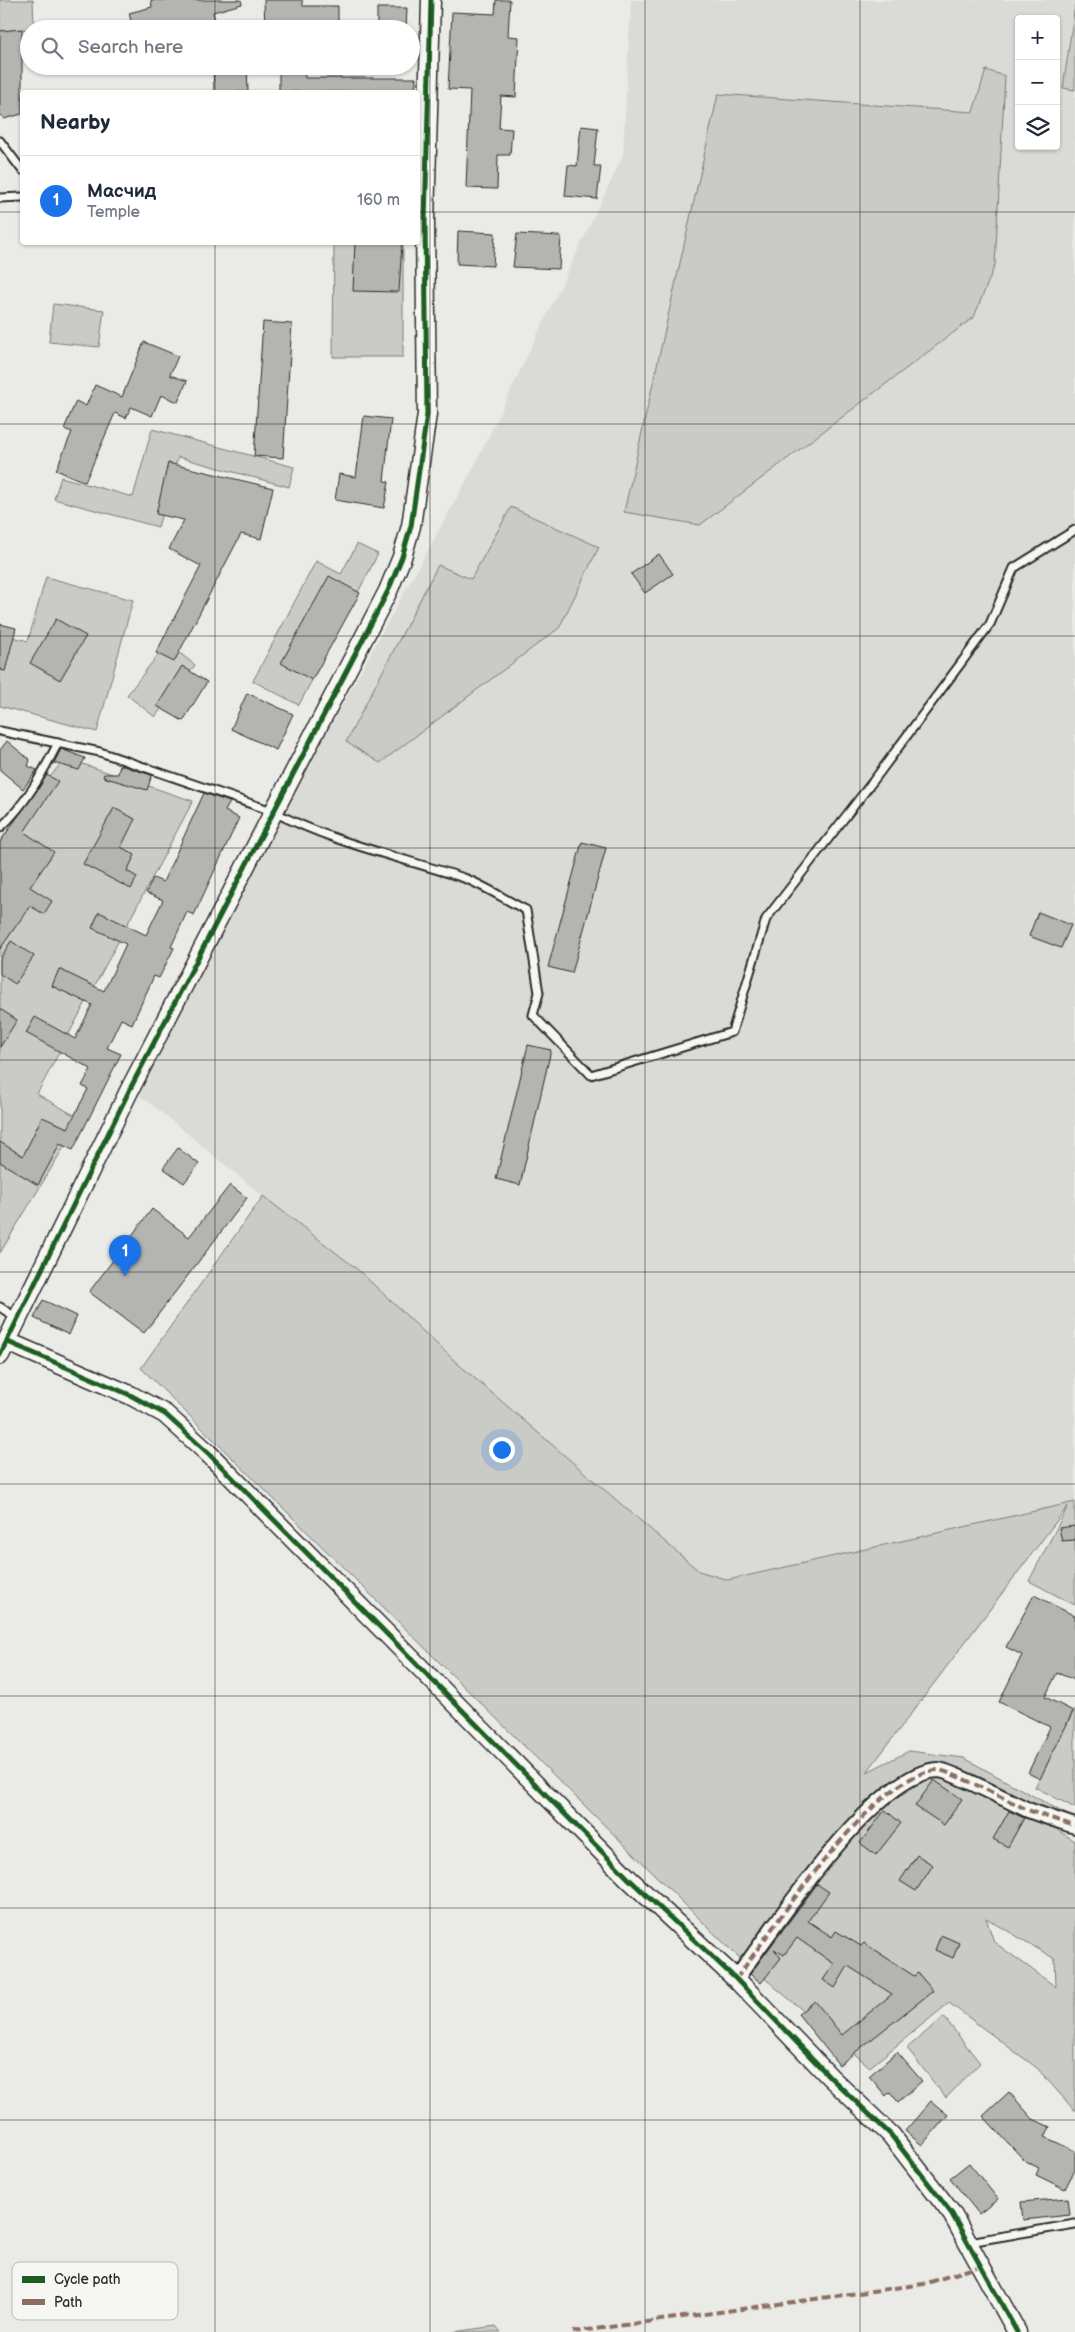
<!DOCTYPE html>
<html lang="en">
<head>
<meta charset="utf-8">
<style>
  :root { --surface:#fff; --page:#f2f2f3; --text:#1f2937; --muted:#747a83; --line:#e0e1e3; --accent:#1a73e8 }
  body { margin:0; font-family:"Balsamiq Sans",sans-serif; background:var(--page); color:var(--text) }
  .controls { position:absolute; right:15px; top:15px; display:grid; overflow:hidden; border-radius:5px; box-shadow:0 1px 4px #0004 }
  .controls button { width:45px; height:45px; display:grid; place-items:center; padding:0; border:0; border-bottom:1px solid var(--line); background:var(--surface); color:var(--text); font:25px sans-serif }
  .you { position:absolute; left:501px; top:1449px; width:18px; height:18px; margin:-12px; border:4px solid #fff; border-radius:50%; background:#1a73e8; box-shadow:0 0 0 8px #1a73e833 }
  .badge { display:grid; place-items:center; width:32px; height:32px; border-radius:50%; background:var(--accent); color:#fff; font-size:16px; font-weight:700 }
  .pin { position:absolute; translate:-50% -41px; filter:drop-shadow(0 1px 2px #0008) }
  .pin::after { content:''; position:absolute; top:26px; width:18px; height:15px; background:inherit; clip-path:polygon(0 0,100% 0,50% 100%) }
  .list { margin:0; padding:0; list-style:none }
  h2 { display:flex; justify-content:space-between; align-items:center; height:65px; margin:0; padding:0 20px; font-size:21px }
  h2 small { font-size:16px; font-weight:400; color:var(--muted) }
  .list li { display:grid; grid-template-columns:32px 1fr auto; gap:15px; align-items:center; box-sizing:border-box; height:90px; padding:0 20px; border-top:1px solid var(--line) }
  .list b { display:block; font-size:19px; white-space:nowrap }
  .list p { margin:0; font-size:16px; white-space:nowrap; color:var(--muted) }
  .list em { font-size:16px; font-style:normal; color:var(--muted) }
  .icon { flex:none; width:28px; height:28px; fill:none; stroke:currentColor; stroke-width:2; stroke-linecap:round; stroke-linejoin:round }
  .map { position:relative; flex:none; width:1075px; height:2332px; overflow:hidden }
  .search { position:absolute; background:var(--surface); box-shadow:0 1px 4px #0004; left:20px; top:20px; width:400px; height:55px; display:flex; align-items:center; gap:12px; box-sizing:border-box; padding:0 18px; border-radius:28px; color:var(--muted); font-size:19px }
  .panel { position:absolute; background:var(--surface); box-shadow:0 1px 4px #0004; left:20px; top:90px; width:400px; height:155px; border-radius:5px }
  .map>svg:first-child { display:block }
  .built { fill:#dadad6; fill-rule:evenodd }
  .green { fill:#cacac7; stroke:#7a7a79; fill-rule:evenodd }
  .building { fill:#b4b4b1; stroke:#2b2b2b }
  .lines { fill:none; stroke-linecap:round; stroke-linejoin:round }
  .service-casing { stroke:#2b2b2b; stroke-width:11 }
  .minor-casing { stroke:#2b2b2b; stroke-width:18 }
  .tertiary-casing { stroke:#2b2b2b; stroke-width:21 }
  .service { stroke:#f6f6f2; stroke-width:7 }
  .minor { stroke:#f6f6f2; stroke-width:14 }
  .tertiary { stroke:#f6f6f2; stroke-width:18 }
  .quiet { stroke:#8d6e63; stroke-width:4; stroke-dasharray:8 4; stroke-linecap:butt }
  .cycleway-casing { stroke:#f6f6f2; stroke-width:8 }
  .cycleway { stroke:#1b5e20; stroke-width:5 }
  .grid { fill:none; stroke:#2b2b2b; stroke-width:1; stroke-opacity:0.55 }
  .key { fill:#f6f6f2; stroke:#b9b9b6; stroke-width:1 }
  .key-label { font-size:14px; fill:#2b2b2b }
</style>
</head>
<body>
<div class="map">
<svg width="1075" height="2332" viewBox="0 0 1075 2332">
  <rect width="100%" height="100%" fill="#eaeae6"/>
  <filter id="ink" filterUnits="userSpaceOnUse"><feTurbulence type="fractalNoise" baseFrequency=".02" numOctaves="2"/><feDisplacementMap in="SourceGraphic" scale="10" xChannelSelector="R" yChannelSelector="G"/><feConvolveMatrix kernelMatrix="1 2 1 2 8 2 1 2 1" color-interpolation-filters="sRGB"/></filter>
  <g filter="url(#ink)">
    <!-- built -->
    <path class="built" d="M 631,0 L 1075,0 L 1075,1502 L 728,1580 L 699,1571 L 457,1363 L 357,1269 L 263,1196 L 155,1107 L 130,1089 L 477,461 L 623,156 ZM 1019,19 L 1056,19 L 1056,146 L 1019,146 Z"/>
    <!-- green -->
    <g class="green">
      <path d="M 0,0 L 33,0 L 34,29 L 0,31 Z"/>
      <path d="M 1075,5 L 1075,90 L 1063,88 Z"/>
      <path d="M 986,70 L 1005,76 L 995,265 L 974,317 L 700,525 L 624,512 L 718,94 L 973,112 Z"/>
      <path d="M 334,243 L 403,243 L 403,357 L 333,357 Z"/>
      <path d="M 53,304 L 104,310 L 99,347 L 49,342 Z"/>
      <path d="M 152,429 L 294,467 L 289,487 L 178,457 L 158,527 L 54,499 L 61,477 L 133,497 Z"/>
      <path d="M 511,507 L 599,547 L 559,628 L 380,763 L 346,742 L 438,565 L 471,579 Z"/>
      <path d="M 357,544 L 378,554 L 299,705 L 253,681 L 316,561 L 341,574 Z"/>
      <path d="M 46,577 L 133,600 L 97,732 L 0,706 L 0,634 L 28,641 Z"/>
      <path d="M 167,643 L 195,665 L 155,717 L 127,695 Z"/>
      <path d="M 65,758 L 193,801 L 37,1094 L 81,1119 L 0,1253 L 0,841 Z"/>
      <path d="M 263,1196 L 357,1269 L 457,1363 L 699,1571 L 728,1580 L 1075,1502 L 1075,1605 L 1029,1581 L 1068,1506 L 867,1772 L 909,1751 L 964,1758 L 1075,1819 L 1046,1823 L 1075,1841 L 1075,2111 L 1037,2068 L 949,2003 L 870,2067 L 732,1951 L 141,1368 ZM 986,1918 L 1055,1959 L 1056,1987 L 994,1942 Z"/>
      <path d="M 1075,1709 L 1075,1808 L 1035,1787 Z"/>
      <path d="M 944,2017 L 980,2063 L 946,2098 L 907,2048 Z"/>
      <path d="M 496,2326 L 501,2332 L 453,2332 Z"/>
    </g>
    <!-- building -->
    <g class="building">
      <path d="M 151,0 L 241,0 L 242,4 L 213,12 L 217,29 L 133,29 L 129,13 L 152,7 Z"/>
      <path d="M 264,0 L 302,0 L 303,6 L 338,6 L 338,26 L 265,29 Z"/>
      <path d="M 496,0 L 510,0 L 508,36 L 519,37 L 516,97 L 501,96 L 499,128 L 512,129 L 510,155 L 498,155 L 497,189 L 466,188 L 470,90 L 448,89 L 452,12 L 495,14 Z"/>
      <path d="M 377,8 L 407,8 L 406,29 L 377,29 Z"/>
      <path d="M 22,29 L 22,114 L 4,119 L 0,113 L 0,31 Z"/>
      <path d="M 213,66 L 247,66 L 248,92 L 214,92 Z"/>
      <path d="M 279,66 L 304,66 L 305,78 L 416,78 L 415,92 L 279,92 Z"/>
      <path d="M 581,126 L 598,128 L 594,166 L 601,166 L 597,199 L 565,196 L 568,165 L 577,166 Z"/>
      <path d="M 458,231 L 495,233 L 493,266 L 457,264 Z"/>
      <path d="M 517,234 L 561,236 L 559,269 L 513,267 Z"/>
      <path d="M 355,242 L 402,242 L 399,292 L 353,291 Z"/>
      <path d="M 263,322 L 292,324 L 283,458 L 254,456 Z"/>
      <path d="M 144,342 L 178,356 L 170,375 L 187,381 L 178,402 L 161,395 L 152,416 L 131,407 L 126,418 L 115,413 L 85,482 L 56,470 L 72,432 L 64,429 L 76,401 L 86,406 L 95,385 L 122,397 Z"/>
      <path d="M 364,416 L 391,419 L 384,481 L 389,482 L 384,508 L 335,500 L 339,474 L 356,477 Z"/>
      <path d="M 168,463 L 273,488 L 261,539 L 241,534 L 174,662 L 156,653 L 201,566 L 169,549 L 184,520 L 156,514 Z"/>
      <path d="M 659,554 L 673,574 L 645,593 L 631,574 Z"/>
      <path d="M 329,576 L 360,593 L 312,680 L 281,663 Z"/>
      <path d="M 56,619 L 86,636 L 60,680 L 30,663 Z"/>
      <path d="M 0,624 L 16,628 L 5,671 L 0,670 Z"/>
      <path d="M 182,666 L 207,682 L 183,721 L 157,706 Z"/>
      <path d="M 247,693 L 293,714 L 276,750 L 231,729 Z"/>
      <path d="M 7,741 L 30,760 L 28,766 L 37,770 L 23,789 L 0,770 L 0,750 Z"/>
      <path d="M 61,749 L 85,758 L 79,770 L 54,763 Z"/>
      <path d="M 120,765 L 152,775 L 147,790 L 103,777 L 104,774 L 118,774 Z"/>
      <path d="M 47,775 L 58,781 L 24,832 L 54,852 L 30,887 L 52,901 L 44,914 L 30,906 L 0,949 L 0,842 Z"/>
      <path d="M 204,793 L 230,802 L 225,811 L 239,818 L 194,915 L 187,912 L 171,947 L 174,948 L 159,978 L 154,976 L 132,1024 L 121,1019 L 107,1048 L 121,1054 L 73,1150 L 60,1144 L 38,1185 L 0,1162 L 0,1142 L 23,1156 L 42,1117 L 68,1128 L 88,1089 L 82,1086 L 91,1069 L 26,1033 L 35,1017 L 75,1039 L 92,1005 L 52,986 L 59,969 L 104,991 L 126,944 L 92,928 L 99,912 L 146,935 L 163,900 L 146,893 L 153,878 L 163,882 Z"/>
      <path d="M 114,808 L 135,819 L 121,847 L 135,855 L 127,871 L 137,877 L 131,889 L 83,864 Z"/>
      <path d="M 582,842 L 606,848 L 572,973 L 548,967 Z"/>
      <path d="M 1038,912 L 1071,925 L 1061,948 L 1029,936 Z"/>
      <path d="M 11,941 L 34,956 L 15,984 L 0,974 L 0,959 Z"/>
      <path d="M 0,1009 L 17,1020 L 0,1047 Z"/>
      <path d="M 528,1045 L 551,1050 L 520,1185 L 496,1179 Z"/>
      <path d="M 178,1148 L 199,1164 L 184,1183 L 163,1168 Z"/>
      <path d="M 230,1185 L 247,1198 L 144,1333 L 89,1292 L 152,1209 L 189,1237 Z"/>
      <path d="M 43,1300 L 77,1316 L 69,1335 L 34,1318 Z"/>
      <path d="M 1075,1526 L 1075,1540 L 1062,1541 L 1059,1528 Z"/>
      <path d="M 1034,1595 L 1075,1616 L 1075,1680 L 1057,1673 L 1045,1697 L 1073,1711 L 1040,1779 L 1028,1773 L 1050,1727 L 999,1702 L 1022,1655 L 1006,1647 Z"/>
      <path d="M 934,1780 L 962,1799 L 944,1825 L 915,1806 Z"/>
      <path d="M 885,1810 L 901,1823 L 876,1855 L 860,1843 Z"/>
      <path d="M 1009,1811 L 1024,1818 L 1008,1847 L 993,1839 Z"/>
      <path d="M 917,1855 L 933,1865 L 916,1891 L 900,1881 Z"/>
      <path d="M 817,1884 L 829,1892 L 808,1921 L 832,1937 L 836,1931 L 861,1946 L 864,1943 L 914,1976 L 918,1973 L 933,1991 L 839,2065 L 798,2014 L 815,2001 L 842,2035 L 892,1994 L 848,1966 L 835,1988 L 823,1980 L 834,1964 L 797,1938 L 784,1955 L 774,1949 L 781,1958 L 761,1983 L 750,1974 Z"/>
      <path d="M 941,1935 L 959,1943 L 953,1958 L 935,1950 Z"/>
      <path d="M 897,2052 L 922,2081 L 898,2102 L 890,2092 L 886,2096 L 869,2076 Z"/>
      <path d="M 1009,2092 L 1033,2119 L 1050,2127 L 1045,2137 L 1075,2151 L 1075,2169 L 1065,2189 L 1036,2175 L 1039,2168 L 1025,2161 L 983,2116 Z"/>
      <path d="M 931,2101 L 948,2115 L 922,2145 L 905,2131 Z"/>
      <path d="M 969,2163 L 998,2199 L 979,2214 L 950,2178 Z"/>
      <path d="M 1068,2198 L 1070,2215 L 1023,2220 L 1021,2202 Z"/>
    </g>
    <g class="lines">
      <defs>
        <g id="service">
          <path d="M 0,141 L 22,170"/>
          <path d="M 0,198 L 22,197"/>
          <path d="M 0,731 L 100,752 L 272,811 C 333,843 400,857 464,878 C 485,886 506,900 526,910 L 539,993 L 533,1015 L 591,1075 L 732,1032 L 766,919 L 877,776 L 990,624 L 1014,568 L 1075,530"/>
          <path d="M 0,828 C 26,804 42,774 58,743"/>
          <path d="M 0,1307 L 18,1319"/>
          <path d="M 969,2242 L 1075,2224"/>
        </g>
        <path id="minor" d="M 736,1979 C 773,1929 875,1772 938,1770 C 949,1770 1013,1803 1028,1810 C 1044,1816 1060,1821 1075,1826"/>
        <g id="tertiary">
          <path d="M 8,1342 L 130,1395 L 165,1414 L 208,1453 L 629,1879 L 736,1979 L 830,2077 L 891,2135 L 952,2214 L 1017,2332"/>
          <path d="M 0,1355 L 130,1089 L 388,591 L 402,557 L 411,526 L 427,414 L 425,222 L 431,0"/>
        </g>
      </defs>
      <!-- service casing -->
      <use href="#service" class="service-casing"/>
      <!-- minor casing -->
      <use href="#minor" class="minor-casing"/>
      <!-- tertiary casing -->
      <use href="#tertiary" class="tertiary-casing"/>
      <!-- service -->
      <use href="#service" class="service"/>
      <!-- minor -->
      <use href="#minor" class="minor"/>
      <!-- tertiary -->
      <use href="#tertiary" class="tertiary"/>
      <!-- quiet -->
      <g class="quiet">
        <path d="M 736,1979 C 773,1929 875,1772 938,1770 C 949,1770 1013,1803 1028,1810 C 1044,1816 1060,1821 1075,1826"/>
        <path d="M 573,2332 L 924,2284 L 980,2266"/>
      </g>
      <defs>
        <g id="cycleway">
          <path d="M 8,1342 L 130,1395 L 165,1414 L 208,1453 L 629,1879 L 736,1979 L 830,2077 L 891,2135 L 952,2214 L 1017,2332"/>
          <path d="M 0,1355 L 130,1089 L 388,591 L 402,557 L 411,526 L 427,414 L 425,222 L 431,0"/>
        </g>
      </defs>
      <!-- cycleway casing -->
      <use href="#cycleway" class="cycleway-casing"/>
      <!-- cycleway -->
      <use href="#cycleway" class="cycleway"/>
    </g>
  </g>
  <!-- grid -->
  <path class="grid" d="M 215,0 L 215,29M 430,0 L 430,2332M 645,0 L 645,2332M 860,0 L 860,2332M 215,66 L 215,92M 0,212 L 22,212M 418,212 L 1075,212M 215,242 L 215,2332M 0,424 L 1075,424M 0,636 L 1075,636M 0,848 L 1075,848M 0,1060 L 1075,1060M 0,1272 L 1075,1272M 0,1484 L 1075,1484M 0,1696 L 1075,1696M 0,1908 L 1075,1908M 0,2120 L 1075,2120"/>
  <!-- legend -->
  <rect x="12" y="2262" width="166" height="58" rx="8" class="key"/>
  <rect x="22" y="2276" width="23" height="7" fill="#1b5e20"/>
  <rect x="22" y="2299" width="23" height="6" fill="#8d6e63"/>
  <g class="key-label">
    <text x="54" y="2284">Cycle path</text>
    <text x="54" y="2307">Path</text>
  </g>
</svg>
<div class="controls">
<button>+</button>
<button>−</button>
<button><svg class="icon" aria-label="layers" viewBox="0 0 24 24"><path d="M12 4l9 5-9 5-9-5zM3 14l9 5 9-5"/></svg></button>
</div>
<div class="you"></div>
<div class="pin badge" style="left:125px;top:1276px">1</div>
<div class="search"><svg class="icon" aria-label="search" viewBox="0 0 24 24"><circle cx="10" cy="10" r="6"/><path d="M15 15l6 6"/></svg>Search here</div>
<section class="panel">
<h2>Nearby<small></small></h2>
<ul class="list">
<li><span class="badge">1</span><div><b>Масчид</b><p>Temple</p></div><em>160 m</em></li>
</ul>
</section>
</div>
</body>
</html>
